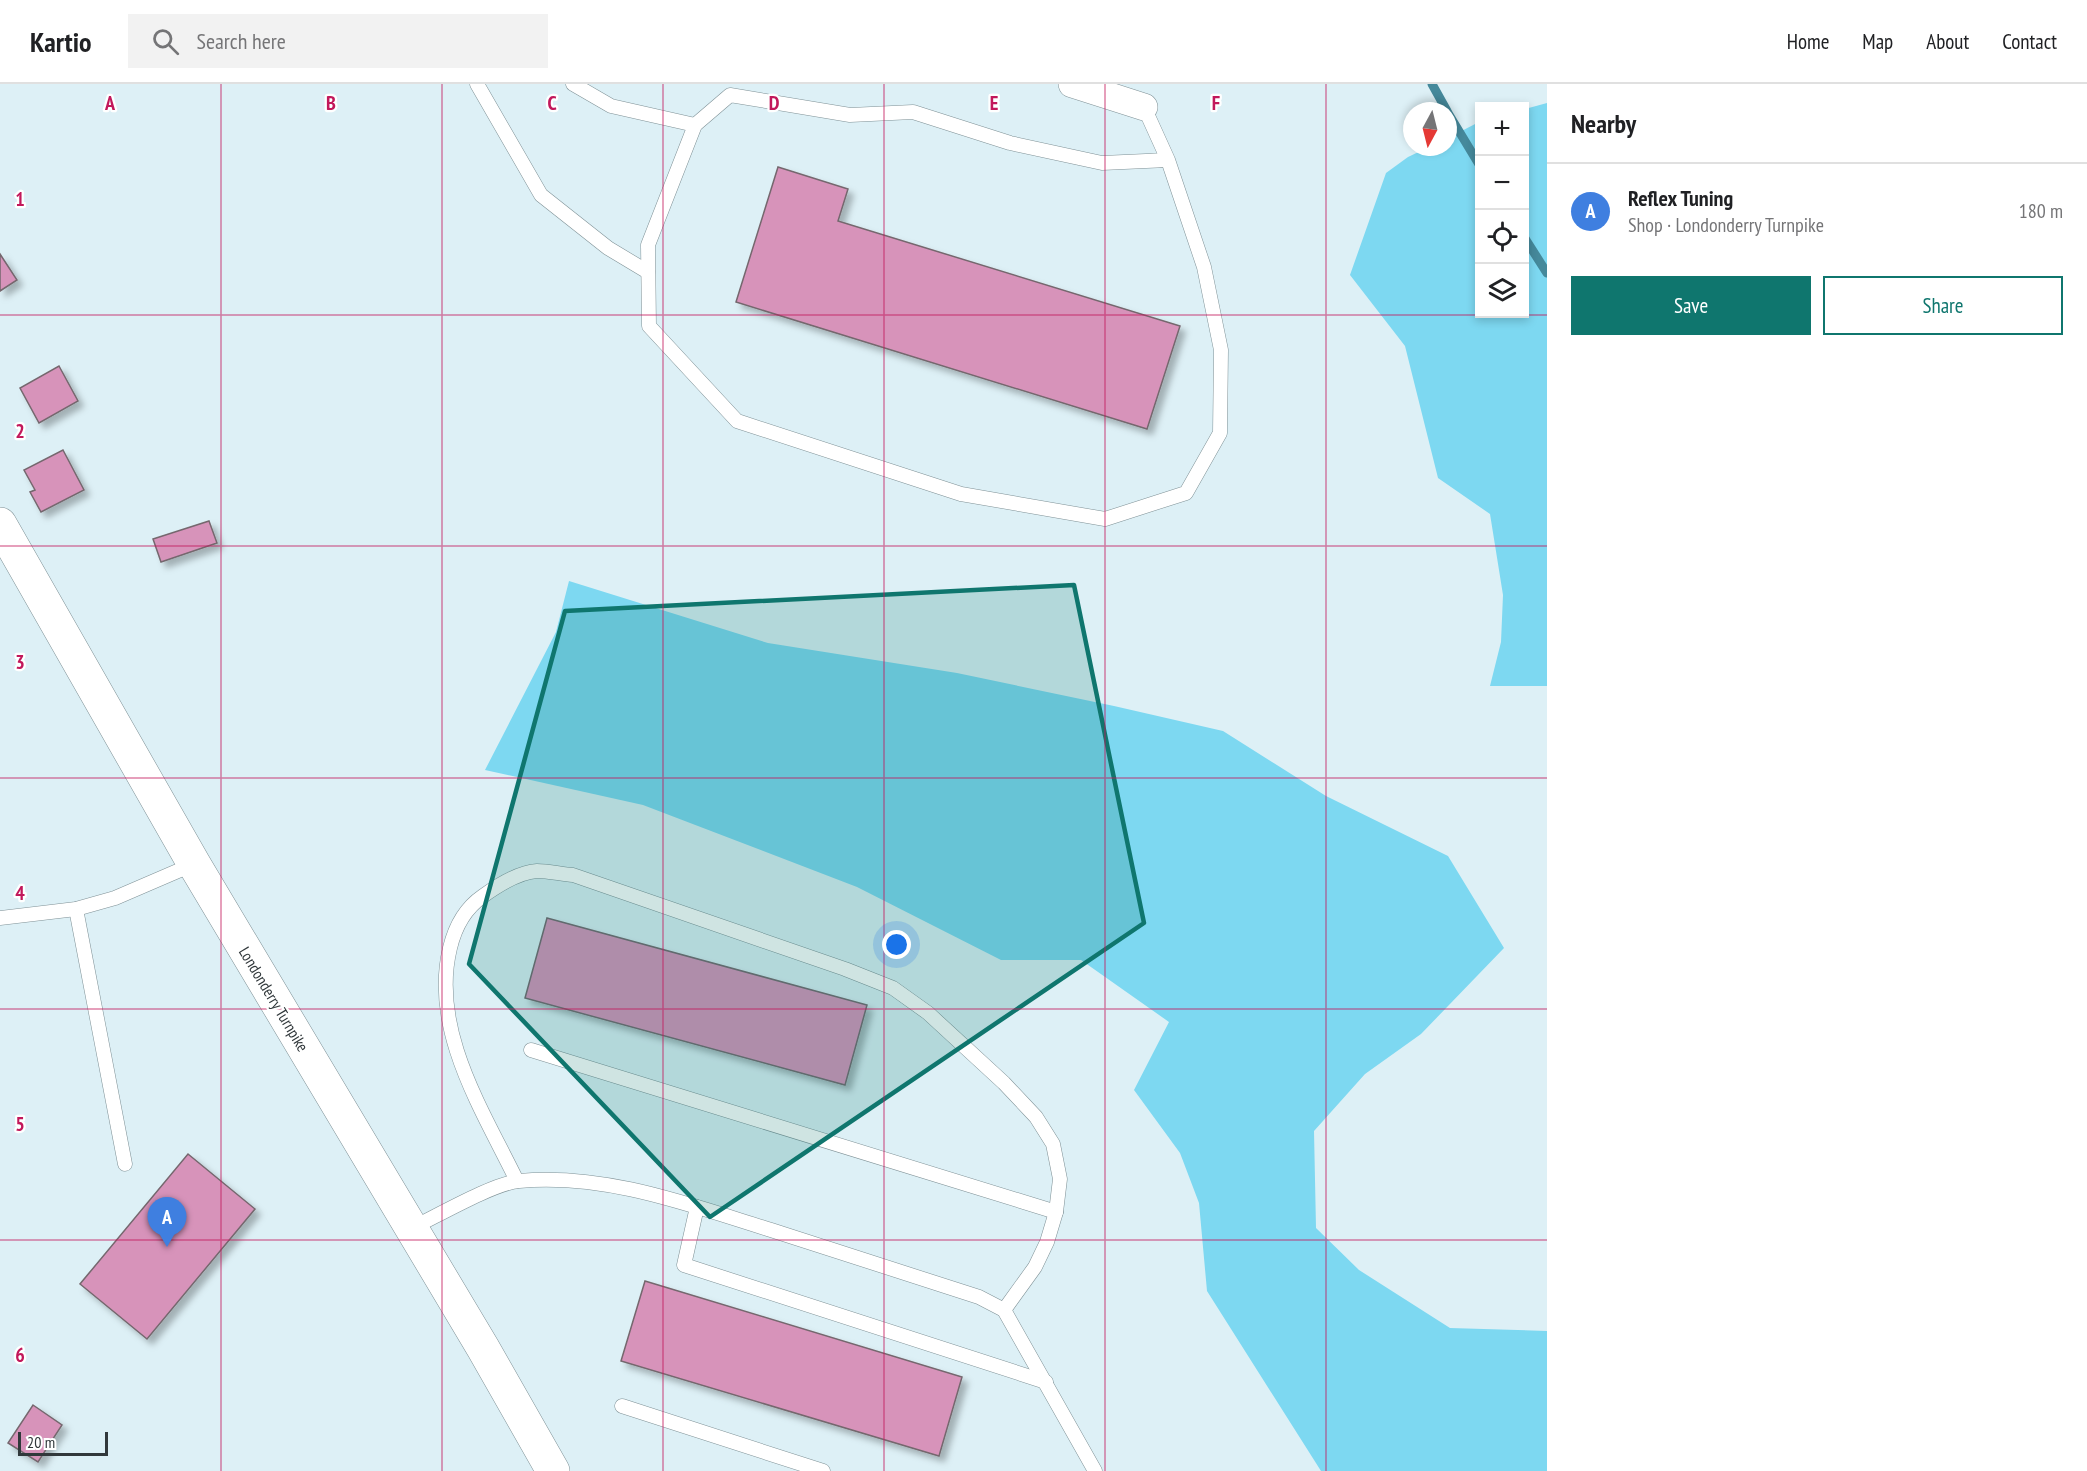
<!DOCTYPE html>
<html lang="en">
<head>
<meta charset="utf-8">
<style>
  :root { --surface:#fff; --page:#f2f2f2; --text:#202124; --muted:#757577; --line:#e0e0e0; --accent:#0f766e }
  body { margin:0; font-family:"PT Sans Narrow",sans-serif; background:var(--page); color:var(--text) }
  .controls { position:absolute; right:18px; top:18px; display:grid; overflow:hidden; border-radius:0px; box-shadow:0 3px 9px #0003 }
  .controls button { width:54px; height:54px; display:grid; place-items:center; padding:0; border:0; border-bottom:2px solid var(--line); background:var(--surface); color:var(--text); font:30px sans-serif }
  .compass { position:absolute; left:1403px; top:18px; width:54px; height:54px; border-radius:50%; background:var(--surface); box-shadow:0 3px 9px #0003; rotate:187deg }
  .scale { position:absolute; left:18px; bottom:15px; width:90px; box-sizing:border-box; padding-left:6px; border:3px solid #31383b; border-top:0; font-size:16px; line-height:21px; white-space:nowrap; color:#31383b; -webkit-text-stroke:4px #fff; paint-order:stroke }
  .you { position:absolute; left:897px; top:861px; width:21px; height:21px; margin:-15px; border:4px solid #fff; border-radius:50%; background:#1a73e8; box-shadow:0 0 0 9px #1a73e833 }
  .badge { display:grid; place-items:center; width:39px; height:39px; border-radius:50%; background:var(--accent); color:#fff; font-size:20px; font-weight:700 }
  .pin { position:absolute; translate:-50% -50px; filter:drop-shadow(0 2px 3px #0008) }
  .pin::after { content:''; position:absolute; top:32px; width:21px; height:18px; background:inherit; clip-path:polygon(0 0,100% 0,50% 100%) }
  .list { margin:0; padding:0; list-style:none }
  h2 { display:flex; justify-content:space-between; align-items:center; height:78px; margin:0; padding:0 24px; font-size:26px }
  h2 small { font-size:20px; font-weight:400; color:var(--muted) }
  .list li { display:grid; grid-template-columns:39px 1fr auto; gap:18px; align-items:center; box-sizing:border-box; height:96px; padding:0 24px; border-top:2px solid var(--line) }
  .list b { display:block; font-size:22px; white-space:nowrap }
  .list p { margin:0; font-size:20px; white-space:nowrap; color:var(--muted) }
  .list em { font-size:20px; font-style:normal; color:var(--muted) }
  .actions { display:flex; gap:12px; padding:18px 24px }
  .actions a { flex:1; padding:14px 0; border:2px solid var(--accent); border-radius:0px; text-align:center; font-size:21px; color:var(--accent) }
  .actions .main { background:var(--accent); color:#fff }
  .icon { flex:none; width:33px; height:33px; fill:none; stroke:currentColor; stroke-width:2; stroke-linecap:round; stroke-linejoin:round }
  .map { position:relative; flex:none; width:1547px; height:1387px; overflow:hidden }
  header { display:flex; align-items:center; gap:36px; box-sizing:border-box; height:84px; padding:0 30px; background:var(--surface); border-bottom:2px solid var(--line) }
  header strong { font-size:28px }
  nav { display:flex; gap:33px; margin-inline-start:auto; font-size:21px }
  .search { width:420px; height:54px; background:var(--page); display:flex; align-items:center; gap:15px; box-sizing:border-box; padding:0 21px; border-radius:0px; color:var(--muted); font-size:22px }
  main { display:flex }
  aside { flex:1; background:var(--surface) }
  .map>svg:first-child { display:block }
  .green { fill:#7dd8f1 }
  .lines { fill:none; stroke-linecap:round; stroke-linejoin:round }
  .stream { stroke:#45899b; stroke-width:9 }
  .building { fill:#d793ba; stroke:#75676e; stroke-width:1.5; filter:url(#shadow) }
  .lane-casing { stroke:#7f9196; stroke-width:15 }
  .street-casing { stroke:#7f9196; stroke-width:28 }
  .primary-casing { stroke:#7f9196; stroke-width:34 }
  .lane { stroke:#fff; stroke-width:14 }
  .street { stroke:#fff; stroke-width:27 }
  .primary { stroke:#fff; stroke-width:33 }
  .marked { fill:#0f766e; fill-opacity:0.2; stroke:#0f766e; stroke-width:4.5; stroke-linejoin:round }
  .grid { fill:none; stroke:#c2185b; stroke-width:1.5; stroke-opacity:0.55 }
  .labels { text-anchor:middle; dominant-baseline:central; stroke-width:4.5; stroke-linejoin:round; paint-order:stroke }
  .street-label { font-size:16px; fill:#31383b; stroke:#fff }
  .grid-label { font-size:20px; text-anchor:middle; font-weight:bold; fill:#c2185b; stroke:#fff; stroke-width:4.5; stroke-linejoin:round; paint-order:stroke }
</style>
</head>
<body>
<header>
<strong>Kartio</strong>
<div class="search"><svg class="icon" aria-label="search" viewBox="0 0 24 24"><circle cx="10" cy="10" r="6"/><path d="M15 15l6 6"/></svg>Search here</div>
<nav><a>Home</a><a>Map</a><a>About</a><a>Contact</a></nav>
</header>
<main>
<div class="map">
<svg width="1547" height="1387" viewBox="0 0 1547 1387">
  <defs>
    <filter id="shadow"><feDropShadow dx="5.5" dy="5.5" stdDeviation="3" flood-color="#0004"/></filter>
  </defs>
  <rect width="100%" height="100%" fill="#ddf0f6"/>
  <!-- green -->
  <g class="green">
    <path d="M 1547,19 L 1547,602 L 1490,602 L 1501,558 L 1503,511 L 1490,430 L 1438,394 L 1405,262 L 1350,191 L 1386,89 L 1408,73 L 1429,63 L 1448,63 L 1448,54 L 1479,38 L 1480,230 L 1524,230 L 1525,25 Z"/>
    <path d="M 569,497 L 768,559 L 957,589 L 1114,622 L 1223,647 L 1326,712 L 1448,772 L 1504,864 L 1421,950 L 1365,990 L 1314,1047 L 1316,1144 L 1359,1186 L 1450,1244 L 1547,1247 L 1547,1387 L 1321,1387 L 1207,1207 L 1199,1119 L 1180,1069 L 1134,1006 L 1169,938 L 1081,876 L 1001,876 L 857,803 L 643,721 L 485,686 L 556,548 Z"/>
  </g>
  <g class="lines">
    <!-- stream -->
    <g class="stream">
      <path d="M 1432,0 L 1447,27"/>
      <path d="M 1448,29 L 1480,82"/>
      <path d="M 1524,153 L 1547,189"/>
    </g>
  </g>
  <!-- building -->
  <g class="building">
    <path d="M 778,83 L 848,105 L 838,137 L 1180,242 L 1147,345 L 736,218 Z"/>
    <path d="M 0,170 L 17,196 L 0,207 Z"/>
    <path d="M 59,282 L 78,317 L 39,339 L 20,304 Z"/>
    <path d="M 63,366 L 84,406 L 41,428 L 30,408 L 35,406 L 24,386 Z"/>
    <path d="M 209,437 L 217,459 L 161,478 L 153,455 Z"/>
    <path d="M 547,834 L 867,921 L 845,1001 L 525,914 Z"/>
    <path d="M 188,1070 L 255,1125 L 147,1255 L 80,1200 Z"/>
    <path d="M 645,1197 L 962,1293 L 939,1372 L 621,1277 Z"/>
    <path d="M 33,1321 L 62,1341 L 38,1378 L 8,1359 Z"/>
  </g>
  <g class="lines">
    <defs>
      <g id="lane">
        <path d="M 477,0 L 541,111 L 608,164 L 648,188"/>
        <path d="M 573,0 L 611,22 L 695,41"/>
        <path d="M 1144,23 L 1168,76 L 1204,183 L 1221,266 L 1220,349 L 1186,409 L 1105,435 L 961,410 L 737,337 L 649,242 L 648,161 L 695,41 L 730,11 L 850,31 L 913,28 L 1010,59 L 1102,79 L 1168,76"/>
        <path d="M 76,825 L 125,1080"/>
        <path d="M 0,834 L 76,825 L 115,814 L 194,780"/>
        <path d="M 531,966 L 1056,1128"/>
        <path d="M 517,1097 C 483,1027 430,946 450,864 C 455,843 464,825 483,812 C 497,802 519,788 537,787 C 548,787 561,790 573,791 L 845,885 L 893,904 L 928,929 L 1004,999 L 1036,1033 L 1053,1060 L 1060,1095 L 1056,1128 L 1047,1158 L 1035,1183 L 1004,1226"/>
        <path d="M 697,1123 L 684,1181 L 1046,1298"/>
        <path d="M 412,1144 C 437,1132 494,1099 519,1097 C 606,1089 690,1121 771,1146 C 840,1168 909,1191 979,1213 L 1004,1226 L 1095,1387"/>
        <path d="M 622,1322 L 823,1387"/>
      </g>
      <path id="street" d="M 1072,0 L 1144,23"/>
      <path id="primary" d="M 0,440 L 194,780 L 483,1264 L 553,1387"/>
    </defs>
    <!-- lane casing -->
    <use href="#lane" class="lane-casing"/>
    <!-- street casing -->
    <use href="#street" class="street-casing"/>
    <!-- primary casing -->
    <use href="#primary" class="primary-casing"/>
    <!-- lane -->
    <use href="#lane" class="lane"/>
    <!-- street -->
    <use href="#street" class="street"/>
    <!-- primary -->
    <use href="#primary" class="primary"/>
  </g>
  <!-- marked area -->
  <path class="marked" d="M 1074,501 L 1144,839 L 710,1133 L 469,880 L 565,527 Z"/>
  <!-- grid -->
  <path class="grid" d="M 221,0 L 221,1387M 442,0 L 442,1387M 663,0 L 663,1387M 884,0 L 884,1387M 1105,0 L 1105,1387M 1326,0 L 1326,1387M 0,231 L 1547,231M 0,462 L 1547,462M 0,694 L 1547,694M 0,925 L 1547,925M 0,1156 L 1547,1156"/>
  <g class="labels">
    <!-- street labels -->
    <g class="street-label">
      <text transform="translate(274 915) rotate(59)">Londonderry Turnpike</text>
    </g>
  </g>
  <g class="grid-label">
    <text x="110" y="26">A</text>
    <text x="331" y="26">B</text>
    <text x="552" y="26">C</text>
    <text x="774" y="26">D</text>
    <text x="994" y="26">E</text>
    <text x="1216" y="26">F</text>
    <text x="20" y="122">1</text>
    <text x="20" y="354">2</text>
    <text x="20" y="585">3</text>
    <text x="20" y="816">4</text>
    <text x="20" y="1047">5</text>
    <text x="20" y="1278">6</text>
  </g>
</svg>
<div class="controls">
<button>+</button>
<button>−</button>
<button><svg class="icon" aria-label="locate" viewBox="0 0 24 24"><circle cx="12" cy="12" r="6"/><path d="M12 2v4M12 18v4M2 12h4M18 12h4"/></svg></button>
<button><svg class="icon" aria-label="layers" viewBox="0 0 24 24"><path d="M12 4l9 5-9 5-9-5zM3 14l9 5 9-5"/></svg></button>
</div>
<svg class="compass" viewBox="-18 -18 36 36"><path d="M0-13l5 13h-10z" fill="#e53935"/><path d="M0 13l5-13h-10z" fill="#757577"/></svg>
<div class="scale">20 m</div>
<div class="you"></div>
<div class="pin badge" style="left:167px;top:1163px;background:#3f7fe0">A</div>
</div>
<aside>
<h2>Nearby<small></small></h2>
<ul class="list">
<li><span class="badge" style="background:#3f7fe0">A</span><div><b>Reflex Tuning</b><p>Shop · Londonderry Turnpike</p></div><em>180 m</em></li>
</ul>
<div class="actions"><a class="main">Save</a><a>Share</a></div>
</aside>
</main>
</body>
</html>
